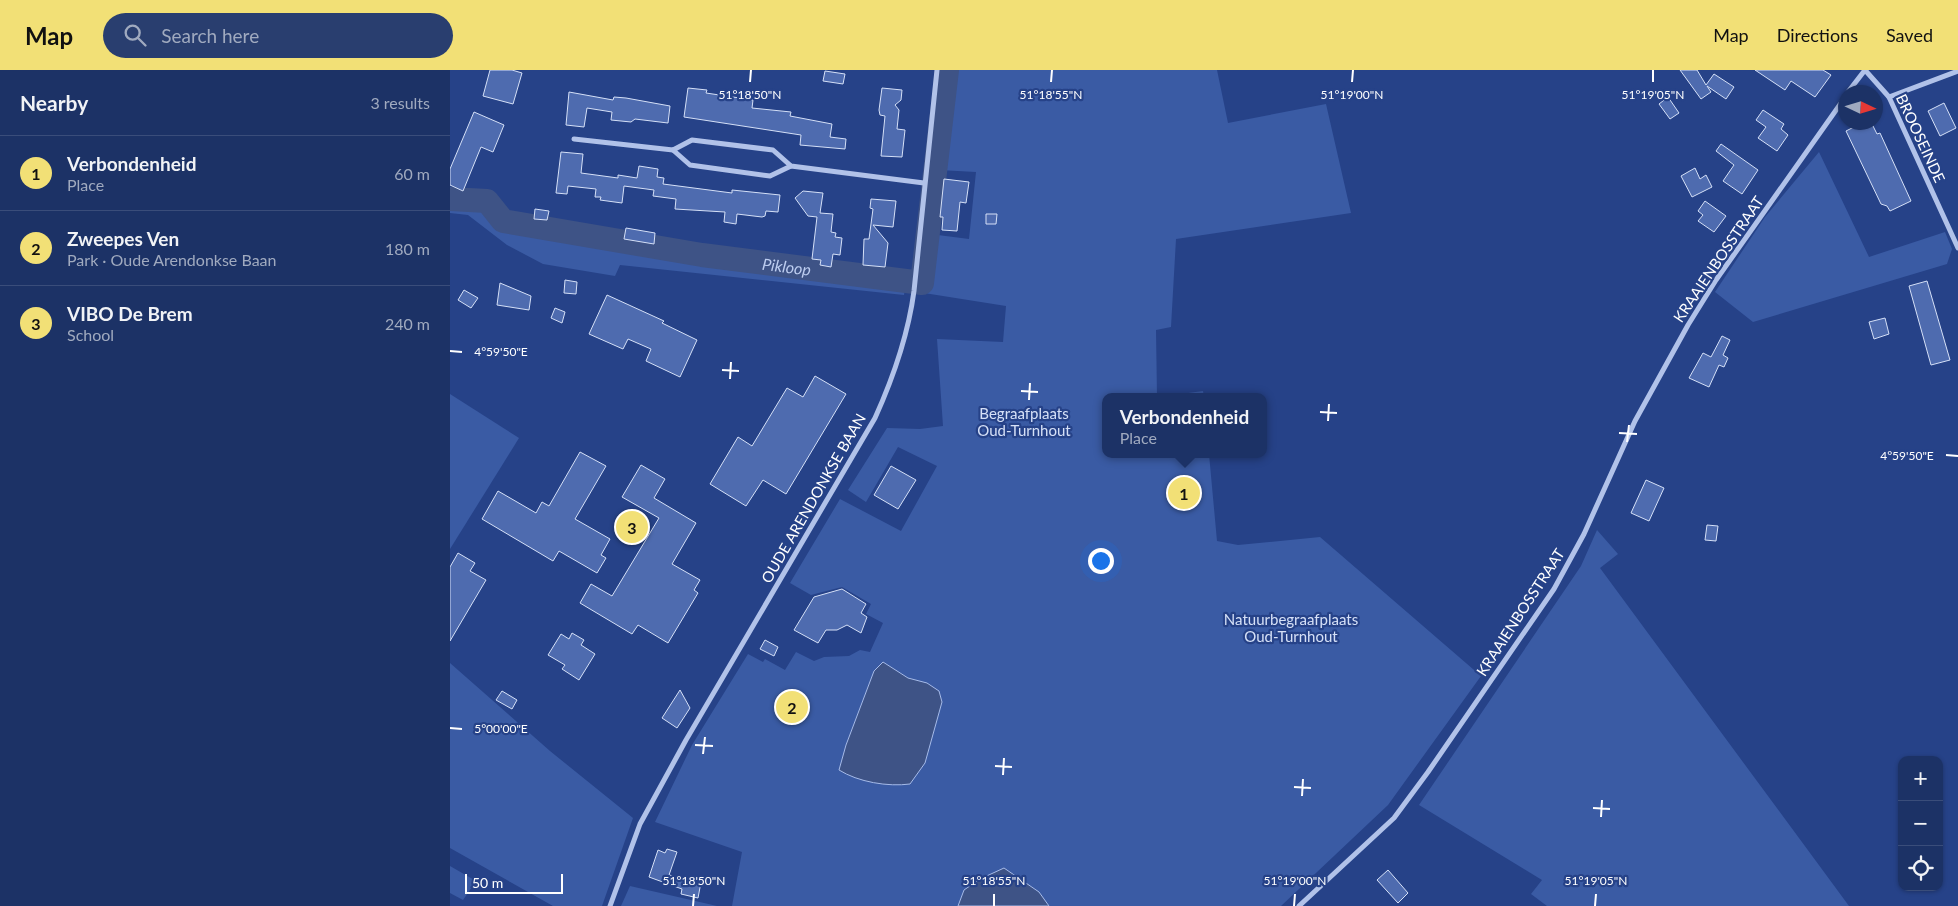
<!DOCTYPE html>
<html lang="en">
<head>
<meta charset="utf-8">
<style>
  :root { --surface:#1c3266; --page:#293e6f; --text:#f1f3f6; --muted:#a0aabf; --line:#3a4d7a; --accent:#f2e076 }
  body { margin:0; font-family:Lato,sans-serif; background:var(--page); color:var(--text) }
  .controls { position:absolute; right:15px; bottom:15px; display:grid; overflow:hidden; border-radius:10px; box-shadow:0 1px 4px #0004 }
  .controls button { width:45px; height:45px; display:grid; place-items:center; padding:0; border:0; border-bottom:1px solid var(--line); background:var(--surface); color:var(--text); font:25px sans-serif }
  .compass { position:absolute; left:1388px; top:15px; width:45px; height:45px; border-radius:50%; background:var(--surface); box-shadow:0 1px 4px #0004; rotate:94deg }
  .scale { position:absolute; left:15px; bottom:12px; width:98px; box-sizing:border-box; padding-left:5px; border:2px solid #fff; border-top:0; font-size:14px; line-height:18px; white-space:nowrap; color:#fff; -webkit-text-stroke:4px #264288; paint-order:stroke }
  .you { position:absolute; left:650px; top:490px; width:18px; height:18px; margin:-12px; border:4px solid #fff; border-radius:50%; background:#1a73e8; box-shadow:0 0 0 8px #1a73e833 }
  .badge { display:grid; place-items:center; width:32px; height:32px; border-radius:50%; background:var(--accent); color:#111; font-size:16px; font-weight:700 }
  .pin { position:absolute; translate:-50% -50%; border:2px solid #fff; box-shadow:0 1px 5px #0006 }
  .popup { position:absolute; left:652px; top:323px; width:165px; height:65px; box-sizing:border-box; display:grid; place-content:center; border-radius:10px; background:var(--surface); filter:drop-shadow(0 1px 4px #0005); font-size:16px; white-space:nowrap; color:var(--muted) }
  .popup b { font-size:19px; color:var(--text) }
  .popup::after { content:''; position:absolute; left:50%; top:100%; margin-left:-10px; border:10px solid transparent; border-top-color:var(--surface) }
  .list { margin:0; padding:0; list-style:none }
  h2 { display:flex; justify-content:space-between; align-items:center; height:65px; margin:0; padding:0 20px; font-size:21px }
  h2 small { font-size:16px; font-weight:400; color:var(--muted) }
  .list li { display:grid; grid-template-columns:32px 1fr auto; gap:15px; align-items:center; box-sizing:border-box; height:75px; padding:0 20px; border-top:1px solid var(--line) }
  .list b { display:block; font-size:19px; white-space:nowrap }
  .list p { margin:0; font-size:16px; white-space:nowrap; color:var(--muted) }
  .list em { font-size:16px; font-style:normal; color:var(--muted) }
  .icon { flex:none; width:28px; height:28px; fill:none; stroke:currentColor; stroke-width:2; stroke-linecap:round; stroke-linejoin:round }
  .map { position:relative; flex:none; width:1508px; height:836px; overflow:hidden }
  header { display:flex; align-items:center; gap:30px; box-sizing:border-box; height:70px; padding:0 25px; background:var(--accent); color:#111 }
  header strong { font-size:24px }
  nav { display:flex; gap:28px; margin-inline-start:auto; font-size:18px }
  .search { width:350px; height:45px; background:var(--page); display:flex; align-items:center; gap:12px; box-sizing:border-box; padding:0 18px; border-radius:28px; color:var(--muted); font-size:19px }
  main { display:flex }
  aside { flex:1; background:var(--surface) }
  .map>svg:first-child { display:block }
  .green { fill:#3a5ba4; fill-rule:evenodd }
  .water { fill:#3e5386; stroke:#a6bbe9 }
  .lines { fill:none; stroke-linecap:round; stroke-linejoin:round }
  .river { stroke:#3e5386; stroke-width:24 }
  .building { fill:#4e6baf; stroke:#d5e0f7 }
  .minor { stroke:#b1c2e9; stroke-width:5 }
  .ticks { fill:none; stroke:#fff; stroke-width:2 }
  .labels { text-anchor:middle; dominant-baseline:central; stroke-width:4.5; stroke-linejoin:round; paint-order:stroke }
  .street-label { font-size:15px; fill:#fff; stroke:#264288 }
  .park-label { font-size:15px; fill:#d5e0f7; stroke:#264288 }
  .water-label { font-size:16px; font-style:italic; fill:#bdcdf0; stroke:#264288 }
  .ticks-label { font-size:12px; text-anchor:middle; fill:#fff; stroke:#264288; stroke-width:4.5; stroke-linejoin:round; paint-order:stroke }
</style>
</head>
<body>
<header>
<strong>Map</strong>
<div class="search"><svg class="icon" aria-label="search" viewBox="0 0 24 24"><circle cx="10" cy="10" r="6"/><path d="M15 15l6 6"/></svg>Search here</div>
<nav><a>Map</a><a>Directions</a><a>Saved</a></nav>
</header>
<main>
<aside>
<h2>Nearby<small>3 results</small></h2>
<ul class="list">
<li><span class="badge">1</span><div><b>Verbondenheid</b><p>Place</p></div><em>60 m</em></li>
<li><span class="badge">2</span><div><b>Zweepes Ven</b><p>Park · Oude Arendonkse Baan</p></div><em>180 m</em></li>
<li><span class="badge">3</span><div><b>VIBO De Brem</b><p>School</p></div><em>240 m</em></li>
</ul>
</aside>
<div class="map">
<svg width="1508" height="836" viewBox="0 0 1508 836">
  <rect width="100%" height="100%" fill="#264288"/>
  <!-- green -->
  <g class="green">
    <path d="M 501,0 L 767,0 L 778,53 L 876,34 L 901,143 L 726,169 L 721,257 L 706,260 L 707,327 L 655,327 L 655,384 L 759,384 L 767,471 L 788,475 L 870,467 L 1031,606 L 938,735 L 831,836 L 599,836 L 588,822 L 514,820 L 508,836 L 282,836 L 292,782 L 205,752 L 242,675 L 298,584 L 313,592 L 315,589 L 335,600 L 346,582 L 364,591 L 374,587 L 399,586 L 410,580 L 420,582 L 433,553 L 416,544 L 421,534 L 392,517 L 361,525 L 340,513 L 390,429 L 451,461 L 487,396 L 448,377 L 416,432 L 398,420 L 437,358 L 470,359 L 493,356 L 487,269 L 553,272 L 556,236 L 474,223 L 480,164 L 519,169 L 526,102 L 489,100 ZM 433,592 L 458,608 L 390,700 L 396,675 L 424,601 Z"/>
    <path d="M 1369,82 L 1419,187 L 1495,162 L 1502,179 L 1497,194 L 1303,252 L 1265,222 L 1315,147 Z"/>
    <path d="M 0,129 L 37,131 L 54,151 L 252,185 L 456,211 L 454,225 L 170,195 L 165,206 L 93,194 L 57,175 L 18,145 L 0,143 Z"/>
    <path d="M 753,321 L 754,327 L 708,327 Z"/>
    <path d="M 0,324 L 69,368 L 0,479 Z"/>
    <path d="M 1147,460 L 1168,484 L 1150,498 L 1399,836 L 1097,836 L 1081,824 L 1092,810 L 969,735 L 1131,496 Z"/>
    <path d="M 0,593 L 100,681 L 183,748 L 152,836 L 103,836 L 0,778 Z"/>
    <path d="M 0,796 L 26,811 L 13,830 L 0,823 Z"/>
    <path d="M 180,816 L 267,836 L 171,836 Z"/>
  </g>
  <!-- water -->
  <g class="water">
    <path d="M 433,592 L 458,608 L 477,613 L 489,621 L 492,632 L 475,693 L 460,714 C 438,717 408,712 389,700 L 396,675 L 424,601 Z"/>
    <path d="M 554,798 L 589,822 L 599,836 L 508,836 L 514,820 L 530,809 Z"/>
  </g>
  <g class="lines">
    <!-- river -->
    <path class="river" id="s1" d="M 0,129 L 37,131 L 53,151 L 252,185 L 472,213 L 497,0"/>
  </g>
  <!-- building -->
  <g class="building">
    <path d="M 40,0 L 62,0 L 72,3 L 63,34 L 33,26 Z"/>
    <path d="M 1230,0 L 1247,0 L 1256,15 L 1264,4 L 1284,17 L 1276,29 L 1257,16 L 1261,22 L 1251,29 Z"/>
    <path d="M 1305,0 L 1373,0 L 1381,5 L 1365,27 L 1341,11 L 1335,20 Z"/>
    <path d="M 375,1 L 395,4 L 393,14 L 373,11 Z"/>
    <path d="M 238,18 L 257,20 L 256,23 L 303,30 L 302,38 L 341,42 L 340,46 L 382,54 L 380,67 L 396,69 L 395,79 L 350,75 L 351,65 L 234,47 Z"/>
    <path d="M 432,18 L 452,20 L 451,30 L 445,35 L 449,40 L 447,59 L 455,60 L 452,87 L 431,86 L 435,46 L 430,45 L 429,40 Z"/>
    <path d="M 119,22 L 163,30 L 164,27 L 176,28 L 220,36 L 218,53 L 185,49 L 181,52 L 161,50 L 162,42 L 137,38 L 134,57 L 116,55 Z"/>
    <path d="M 1218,27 L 1229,43 L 1220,49 L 1209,34 Z"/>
    <path d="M 1494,33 L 1506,58 L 1490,66 L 1478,41 Z"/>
    <path d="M 1313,40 L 1334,54 L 1331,59 L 1338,65 L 1327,81 L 1308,68 L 1316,57 L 1306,50 Z"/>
    <path d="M 24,42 L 54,55 L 43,82 L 31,77 L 13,121 L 0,115 L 0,99 Z"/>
    <path d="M 1414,52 L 1421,52 L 1427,64 L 1430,63 L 1461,131 L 1440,141 L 1437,136 L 1431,134 L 1396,61 Z"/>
    <path d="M 1271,74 L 1308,100 L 1292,124 L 1273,111 L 1284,95 L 1266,81 Z"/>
    <path d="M 111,82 L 133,84 L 131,103 L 168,108 L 168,105 L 187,108 L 189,96 L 208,99 L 207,107 L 214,108 L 213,114 L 282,123 L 282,120 L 330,125 L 328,142 L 316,141 L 315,146 L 312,147 L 287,144 L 286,154 L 274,152 L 275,142 L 225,139 L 226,129 L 203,126 L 204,120 L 174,116 L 172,133 L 150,130 L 151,127 L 145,127 L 146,119 L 118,116 L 117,124 L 106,123 Z"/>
    <path d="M 1245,98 L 1250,109 L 1256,105 L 1262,117 L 1242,127 L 1231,106 Z"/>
    <path d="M 494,109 L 519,112 L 516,133 L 510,132 L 507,161 L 492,160 L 493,147 L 490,147 Z"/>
    <path d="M 353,121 L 373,123 L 370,143 L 383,144 L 381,162 L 386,163 L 385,167 L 392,168 L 390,185 L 383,184 L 381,197 L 370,195 L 371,190 L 362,189 L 367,147 L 358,146 L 345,128 Z"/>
    <path d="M 421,129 L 446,131 L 443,157 L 423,155 L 438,173 L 435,197 L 413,195 L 414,169 L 419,169 L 423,139 L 420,138 Z"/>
    <path d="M 1255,131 L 1276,146 L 1264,162 L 1248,151 L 1253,145 L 1248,141 Z"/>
    <path d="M 85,139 L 99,141 L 97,150 L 84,149 Z"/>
    <path d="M 536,144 L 547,144 L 546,154 L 536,154 Z"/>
    <path d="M 176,158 L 205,163 L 204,174 L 174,169 Z"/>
    <path d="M 115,210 L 127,212 L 126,224 L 114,223 Z"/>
    <path d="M 1477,211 L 1500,290 L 1481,295 L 1459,216 Z"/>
    <path d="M 50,213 L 81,226 L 79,240 L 47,235 Z"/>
    <path d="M 14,220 L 28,228 L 21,238 L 8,230 Z"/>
    <path d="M 157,225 L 214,251 L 212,253 L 247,270 L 230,307 L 196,291 L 201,279 L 178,269 L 173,279 L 139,264 Z"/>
    <path d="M 105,238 L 115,242 L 112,253 L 101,248 Z"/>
    <path d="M 1435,248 L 1439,264 L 1424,269 L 1419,252 Z"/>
    <path d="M 1272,266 L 1280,270 L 1273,285 L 1278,288 L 1274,297 L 1269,295 L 1259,317 L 1239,308 L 1253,283 L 1261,287 Z"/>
    <path d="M 365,306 L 396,324 L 336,424 L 313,410 L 296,436 L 260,414 L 288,367 L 302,376 L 337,318 L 353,327 Z"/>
    <path d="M 130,382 L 156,396 L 125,449 L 160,469 L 151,485 L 156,488 L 147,503 L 109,481 L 103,491 L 32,449 L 48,421 L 86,443 L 92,432 L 99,436 Z"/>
    <path d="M 191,395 L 215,409 L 204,428 L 246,453 L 222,494 L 250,510 L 244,520 L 248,523 L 218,573 L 188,555 L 182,564 L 130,533 L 141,514 L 162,526 L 209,448 L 172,427 Z"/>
    <path d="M 441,396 L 466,410 L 448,439 L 424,425 Z"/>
    <path d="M 1196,410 L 1214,418 L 1199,451 L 1181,443 Z"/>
    <path d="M 1257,455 L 1268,456 L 1266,471 L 1255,470 Z"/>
    <path d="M 8,483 L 25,493 L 20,501 L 36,510 L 0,571 L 0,497 Z"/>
    <path d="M 392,519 L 416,534 L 411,543 L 417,547 L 411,563 L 397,555 L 387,560 L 376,560 L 368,573 L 344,560 L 364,527 Z"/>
    <path d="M 122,563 L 134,570 L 131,575 L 145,584 L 129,610 L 112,599 L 115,595 L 98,585 L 111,564 L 119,569 Z"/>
    <path d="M 315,570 L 328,577 L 324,586 L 310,579 Z"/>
    <path d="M 230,620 L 240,638 L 227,658 L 212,648 Z"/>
    <path d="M 52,621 L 67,630 L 62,639 L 46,630 Z"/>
    <path d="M 217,779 L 227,782 L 219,805 L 251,812 L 248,828 L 231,824 L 232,819 L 199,807 L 208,780 L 215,783 Z"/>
    <path d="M 938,800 L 958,823 L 948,833 L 927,810 Z"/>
  </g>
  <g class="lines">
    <!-- minor -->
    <g class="minor">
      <path d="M 1415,0 L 1439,27 L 1508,178"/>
      <path d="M 1398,22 L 1415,0"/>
      <path d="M 1439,27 L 1508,1"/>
      <path d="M 124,69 L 223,80 L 242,70 L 323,80 L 341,96 L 474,113"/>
      <path d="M 223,80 L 240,95 L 320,106 L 341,96"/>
      <path d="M 160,836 L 190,754 L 236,670 L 425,348 C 444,306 458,266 464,221 L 487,0"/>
      <path d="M 849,836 L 944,748 L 978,702 L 1104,519 L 1134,464 L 1185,351 L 1238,255 L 1266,210 L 1396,26"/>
    </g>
  </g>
  <!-- ticks -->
  <path class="ticks" d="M 300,12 L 301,0M 601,12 L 602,0M 902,12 L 903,0M 1203,12 L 1203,0M 0,281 L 12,282M 272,300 L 289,301M 280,309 L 281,292M 571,321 L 588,322M 579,330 L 580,313M 870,342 L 887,343M 878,351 L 879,334M 1169,363 L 1187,364M 1177,372 L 1179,355M 1496,385 L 1508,386M 0,658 L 12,659M 245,675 L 263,676M 253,684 L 255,667M 545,696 L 562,697M 553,705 L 554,688M 844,717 L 861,718M 852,726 L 853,709M 1143,738 L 1160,739M 1151,747 L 1152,730M 243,836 L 244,824M 544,836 L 544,824M 844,836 L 845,824M 1145,836 L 1146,824"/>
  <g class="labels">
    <!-- street labels -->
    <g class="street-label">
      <text transform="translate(1471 68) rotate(65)">BROOSEINDE</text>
      <text transform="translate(1268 189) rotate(-56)">KRAAIENBOSSTRAAT</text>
      <text transform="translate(363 428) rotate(-60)">OUDE ARENDONKSE BAAN</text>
      <text transform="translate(1070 542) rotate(-57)">KRAAIENBOSSTRAAT</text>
    </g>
    <!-- park labels -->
    <g class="park-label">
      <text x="574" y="343">Begraafplaats<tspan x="574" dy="17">Oud-Turnhout</tspan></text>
      <text x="841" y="549">Natuurbegraafplaats<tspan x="841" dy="17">Oud-Turnhout</tspan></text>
    </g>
    <!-- water labels -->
    <g class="water-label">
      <text stroke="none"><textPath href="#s1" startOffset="350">Pikloop</textPath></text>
    </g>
  </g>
  <g class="ticks-label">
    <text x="300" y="29">51°18'50"N</text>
    <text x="601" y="29">51°18'55"N</text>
    <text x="902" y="29">51°19'00"N</text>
    <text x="1203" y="29">51°19'05"N</text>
    <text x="51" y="286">4°59'50"E</text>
    <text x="1457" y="390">4°59'50"E</text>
    <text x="51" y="663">5°00'00"E</text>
    <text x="244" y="815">51°18'50"N</text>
    <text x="544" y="815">51°18'55"N</text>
    <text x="845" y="815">51°19'00"N</text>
    <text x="1146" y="815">51°19'05"N</text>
  </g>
</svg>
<div class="controls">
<button>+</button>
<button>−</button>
<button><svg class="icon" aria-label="locate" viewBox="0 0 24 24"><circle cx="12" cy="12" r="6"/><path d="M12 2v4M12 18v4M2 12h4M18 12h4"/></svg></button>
</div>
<svg class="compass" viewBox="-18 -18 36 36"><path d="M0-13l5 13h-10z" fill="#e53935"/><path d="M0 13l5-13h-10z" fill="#a0aabf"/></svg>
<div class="scale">50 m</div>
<div class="you"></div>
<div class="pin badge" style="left:734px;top:423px">1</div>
<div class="popup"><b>Verbondenheid</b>Place</div>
<div class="pin badge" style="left:342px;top:637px">2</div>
<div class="pin badge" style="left:182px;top:457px">3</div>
</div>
</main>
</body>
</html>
